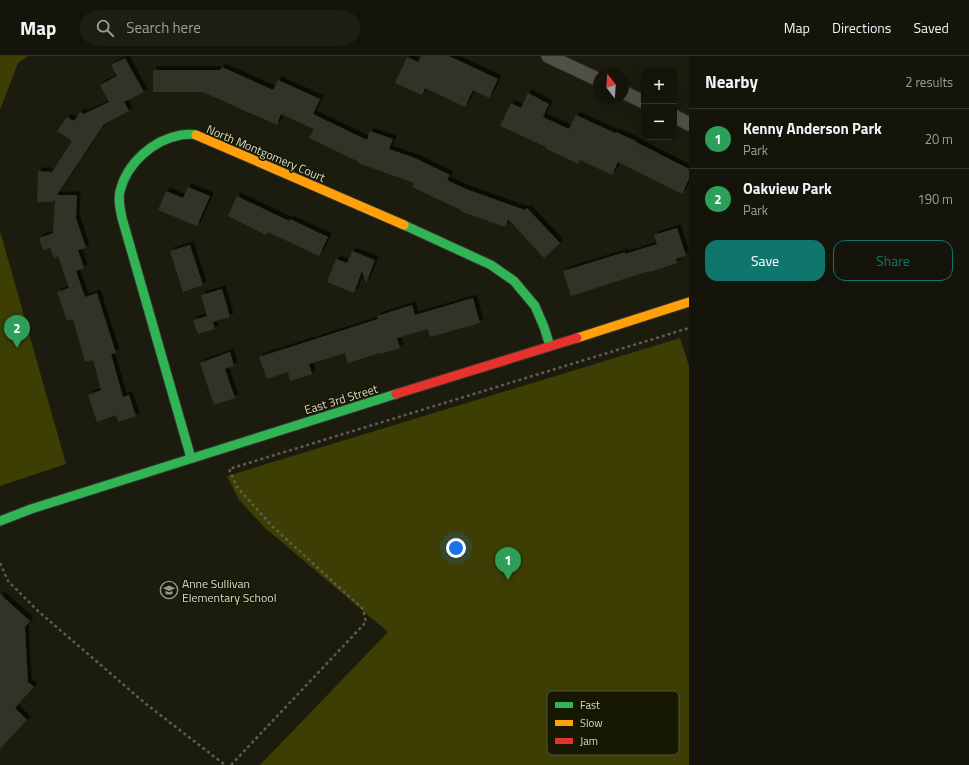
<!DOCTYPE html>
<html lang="en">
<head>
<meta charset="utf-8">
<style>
  :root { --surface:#14140a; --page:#1d1d13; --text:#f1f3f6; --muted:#9d9e9c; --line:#33332b; --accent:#0f766e }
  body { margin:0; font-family:"Titillium Web",sans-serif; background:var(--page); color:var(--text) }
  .controls { position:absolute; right:12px; top:12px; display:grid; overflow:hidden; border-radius:8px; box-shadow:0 4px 16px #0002 }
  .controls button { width:36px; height:36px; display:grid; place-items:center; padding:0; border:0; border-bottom:1px solid var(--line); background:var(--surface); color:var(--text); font:20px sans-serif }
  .compass { position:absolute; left:593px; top:12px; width:36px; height:36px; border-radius:50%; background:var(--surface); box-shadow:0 4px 16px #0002; rotate:343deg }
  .you { position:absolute; left:456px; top:492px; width:14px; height:14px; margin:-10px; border:3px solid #fff; border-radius:50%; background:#1a73e8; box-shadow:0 0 0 6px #1a73e833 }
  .badge { display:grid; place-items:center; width:26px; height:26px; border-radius:50%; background:var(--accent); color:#fff; font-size:13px; font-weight:700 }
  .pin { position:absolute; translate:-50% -33px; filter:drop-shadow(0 1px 2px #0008) }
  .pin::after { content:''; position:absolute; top:21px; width:14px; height:12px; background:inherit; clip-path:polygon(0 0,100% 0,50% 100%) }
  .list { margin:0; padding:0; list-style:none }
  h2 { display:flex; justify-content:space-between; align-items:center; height:52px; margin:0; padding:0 16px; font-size:17px }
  h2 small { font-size:13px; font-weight:400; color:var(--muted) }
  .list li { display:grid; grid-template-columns:26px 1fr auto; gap:12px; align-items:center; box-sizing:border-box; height:60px; padding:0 16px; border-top:1px solid var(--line) }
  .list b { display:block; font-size:15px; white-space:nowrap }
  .list p { margin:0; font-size:13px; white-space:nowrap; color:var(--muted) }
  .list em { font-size:13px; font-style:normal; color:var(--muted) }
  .actions { display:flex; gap:8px; padding:12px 16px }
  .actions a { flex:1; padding:9px 0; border:1px solid var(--accent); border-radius:12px; text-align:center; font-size:14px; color:var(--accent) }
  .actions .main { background:var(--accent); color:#fff }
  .icon { flex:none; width:22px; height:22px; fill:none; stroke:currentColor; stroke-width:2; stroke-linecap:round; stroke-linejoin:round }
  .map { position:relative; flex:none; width:689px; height:709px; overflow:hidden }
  header { display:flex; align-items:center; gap:24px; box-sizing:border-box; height:56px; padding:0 20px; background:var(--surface); border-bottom:1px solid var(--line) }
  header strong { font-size:19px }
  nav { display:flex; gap:22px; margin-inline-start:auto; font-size:14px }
  .search { width:280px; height:36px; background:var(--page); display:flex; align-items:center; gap:10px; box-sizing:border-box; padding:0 14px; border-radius:22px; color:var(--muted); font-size:15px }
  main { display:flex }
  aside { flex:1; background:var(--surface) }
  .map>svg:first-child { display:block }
  .green { fill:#3d3e03 }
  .building { fill:#333328; filter:url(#shadow) }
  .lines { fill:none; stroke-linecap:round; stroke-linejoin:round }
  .street-casing { stroke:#34342b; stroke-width:15 }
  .fast-casing { stroke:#34342b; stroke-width:11 }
  .slow-casing { stroke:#34342b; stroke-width:11 }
  .jam-casing { stroke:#34342b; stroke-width:11 }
  .path { stroke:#5c5c53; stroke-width:2.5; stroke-dasharray:3 3; stroke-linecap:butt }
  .street { stroke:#505046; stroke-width:13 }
  .fast { stroke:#30b455; stroke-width:9 }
  .slow { stroke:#ff9f0a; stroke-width:9 }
  .jam { stroke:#e5322d; stroke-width:9 }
  .labels { text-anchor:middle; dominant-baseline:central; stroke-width:3; stroke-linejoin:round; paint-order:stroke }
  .street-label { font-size:12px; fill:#d9dacb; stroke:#171801 }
  .poi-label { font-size:12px; fill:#d9dacb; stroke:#171801; text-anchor:start }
  .key { fill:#171801; stroke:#51523e; stroke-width:1 }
  .key-label { font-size:11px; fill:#d9dacb }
</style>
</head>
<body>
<header>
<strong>Map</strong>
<div class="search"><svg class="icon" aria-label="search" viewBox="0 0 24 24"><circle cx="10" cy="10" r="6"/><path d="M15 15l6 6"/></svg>Search here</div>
<nav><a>Map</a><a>Directions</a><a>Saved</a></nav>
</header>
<main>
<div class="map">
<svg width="689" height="709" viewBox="0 0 689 709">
  <defs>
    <filter id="shadow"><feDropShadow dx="3.5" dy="-3.5" stdDeviation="0" flood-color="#0009"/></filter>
  </defs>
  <rect width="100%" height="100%" fill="#1b1b0e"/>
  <!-- green -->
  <g class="green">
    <path d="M 0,0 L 28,0 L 18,7 L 0,54 Z"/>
    <path d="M 0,175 L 66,408 L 0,430 Z"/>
    <path d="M 680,282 L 689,310 L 689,709 L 260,709 L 388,576 L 265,472 L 239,444 L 227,420 Z"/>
  </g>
  <!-- building -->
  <g class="building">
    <path d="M 421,0 L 449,0 L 498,23 L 489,42 L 473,34 L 465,51 L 425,32 L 422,39 L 395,27 L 407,1 L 418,6 Z"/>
    <path d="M 125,2 L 144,36 L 124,46 L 129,55 L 104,68 L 57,139 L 77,139 L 76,162 L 86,192 L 78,194 L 84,212 L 76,215 L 85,241 L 97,237 L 116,297 L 111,298 L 123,341 L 129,339 L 136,360 L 118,366 L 116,359 L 97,366 L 88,339 L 101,334 L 93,304 L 85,306 L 73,263 L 67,265 L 57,236 L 69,232 L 58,200 L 54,202 L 50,192 L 43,194 L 39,182 L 53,177 L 55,143 L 52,146 L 37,146 L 38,115 L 52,116 L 72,85 L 57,75 L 67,61 L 74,65 L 80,56 L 84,58 L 109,46 L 100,29 L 117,20 L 111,9 Z"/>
    <path d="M 222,11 L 273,34 L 278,24 L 320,43 L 313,58 L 367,84 L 370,75 L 393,83 L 389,93 L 415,102 L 450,119 L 447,124 L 466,133 L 525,154 L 527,152 L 560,187 L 544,202 L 508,163 L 505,171 L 460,155 L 461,154 L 412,131 L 414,127 L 358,107 L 359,106 L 309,82 L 314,73 L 281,58 L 277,69 L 203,36 L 153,36 L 153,14 L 220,14 Z"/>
    <path d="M 528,37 L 549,48 L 543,61 L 569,73 L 576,59 L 615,77 L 616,76 L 636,85 L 636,86 L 689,113 L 689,123 L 682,138 L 618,106 L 612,119 L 580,104 L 578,108 L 545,92 L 546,91 L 500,70 L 511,47 L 521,52 Z"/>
    <path d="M 188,131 L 210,140 L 197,170 L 158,154 L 166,135 L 183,142 Z"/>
    <path d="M 237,140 L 289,165 L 290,163 L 328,181 L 319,200 L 268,176 L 266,179 L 228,160 Z"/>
    <path d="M 677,172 L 686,199 L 676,203 L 677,207 L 650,216 L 649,215 L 571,240 L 563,215 L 625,196 L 625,198 L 657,188 L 654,179 Z"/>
    <path d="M 190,189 L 203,229 L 183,236 L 170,195 Z"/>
    <path d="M 352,195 L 375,204 L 366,227 L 362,215 L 354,237 L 327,226 L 336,203 L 347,207 Z"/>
    <path d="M 222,233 L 230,261 L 213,266 L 215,273 L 198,278 L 193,264 L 207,260 L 201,239 Z"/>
    <path d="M 473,242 L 480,267 L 430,281 L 428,273 L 397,282 L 400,292 L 380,298 L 380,297 L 348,307 L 345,297 L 309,308 L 312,318 L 290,325 L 288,316 L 267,323 L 259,301 L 378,263 L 377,260 L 412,249 L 415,259 Z"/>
    <path d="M 230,296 L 234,310 L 225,313 L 235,342 L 214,349 L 200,307 Z"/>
    <path d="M 0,538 L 30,565 L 25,571 L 28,626 L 34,631 L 15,652 L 27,664 L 0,693 Z"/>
  </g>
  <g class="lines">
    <defs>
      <g id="street">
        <path d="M 548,0 L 599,24"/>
        <path d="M 623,36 L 644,46"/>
        <path d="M 674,60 L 689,68"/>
      </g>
      <g id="fast">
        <path d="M 404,169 L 491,209 L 514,225 L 535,250 L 544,271 L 550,290"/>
        <path d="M 191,402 L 122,162 C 120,153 118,144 120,135 C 127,107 153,84 181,79 C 186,79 191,77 196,79"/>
        <path d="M 0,465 L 31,453 L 396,338"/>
      </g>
      <g id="slow">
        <path d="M 196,79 L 404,169"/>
        <path d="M 577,282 L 689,246"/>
      </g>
      <path id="jam" d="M 396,338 L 577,282"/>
    </defs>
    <!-- street casing -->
    <use href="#street" class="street-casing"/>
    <!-- fast casing -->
    <use href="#fast" class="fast-casing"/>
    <!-- slow casing -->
    <use href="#slow" class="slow-casing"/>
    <!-- jam casing -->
    <use href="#jam" class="jam-casing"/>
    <!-- path -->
    <g class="path">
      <path d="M 0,507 L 8,525 L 38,555 L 146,648 L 225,709"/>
      <path d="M 231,709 L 366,566 L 363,553 L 272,470 L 237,431 L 229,413 L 689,272"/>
    </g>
    <!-- street -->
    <use href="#street" class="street"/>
    <!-- fast -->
    <use href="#fast" class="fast"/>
    <!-- slow -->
    <use href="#slow" class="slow"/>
    <!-- jam -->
    <use href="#jam" class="jam"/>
  </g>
  <!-- icons -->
  <defs>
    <symbol id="school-ring" viewBox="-11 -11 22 22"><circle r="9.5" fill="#171801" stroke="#969789" stroke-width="1.5"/><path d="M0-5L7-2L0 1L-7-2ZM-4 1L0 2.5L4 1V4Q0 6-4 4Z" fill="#969789"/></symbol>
  </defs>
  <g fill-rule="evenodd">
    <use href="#school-ring" x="159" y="524" width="20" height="20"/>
  </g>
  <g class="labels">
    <!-- street labels -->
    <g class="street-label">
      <text transform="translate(266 97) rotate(23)">North Montgomery Court</text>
      <text transform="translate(341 343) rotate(-17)">East 3rd Street</text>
    </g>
    <!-- poi labels -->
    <g class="poi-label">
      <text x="182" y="527">Anne Sullivan<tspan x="182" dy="14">Elementary School</tspan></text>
    </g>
  </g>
  <!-- legend -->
  <rect x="547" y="635" width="132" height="64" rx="6" class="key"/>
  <rect x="555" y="646" width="18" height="6" fill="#30b455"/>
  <rect x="555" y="664" width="18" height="6" fill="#ff9f0a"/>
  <rect x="555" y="682" width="18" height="6" fill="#e5322d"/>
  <g class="key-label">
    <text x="580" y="653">Fast</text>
    <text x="580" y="671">Slow</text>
    <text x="580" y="689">Jam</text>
  </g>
</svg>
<div class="controls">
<button>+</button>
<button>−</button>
</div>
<svg class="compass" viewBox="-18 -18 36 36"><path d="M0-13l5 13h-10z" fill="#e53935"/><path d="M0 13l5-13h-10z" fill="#9d9e9c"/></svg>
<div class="you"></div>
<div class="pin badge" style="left:508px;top:524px;background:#2e9e5b">1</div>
<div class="pin badge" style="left:17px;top:292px;background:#2e9e5b">2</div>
</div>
<aside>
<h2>Nearby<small>2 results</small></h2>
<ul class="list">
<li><span class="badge" style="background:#2e9e5b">1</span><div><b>Kenny Anderson Park</b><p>Park</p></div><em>20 m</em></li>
<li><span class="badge" style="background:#2e9e5b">2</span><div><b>Oakview Park</b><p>Park</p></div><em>190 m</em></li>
</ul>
<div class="actions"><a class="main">Save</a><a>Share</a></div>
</aside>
</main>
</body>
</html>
